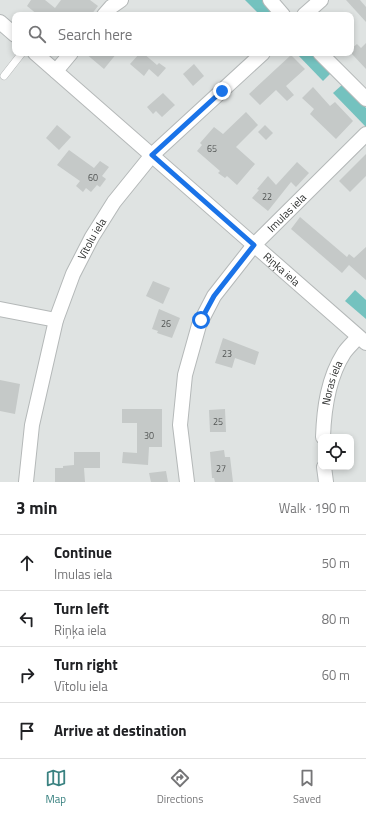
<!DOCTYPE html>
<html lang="en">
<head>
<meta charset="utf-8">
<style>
  :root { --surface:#fff; --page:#f2f2f2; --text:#202124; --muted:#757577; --line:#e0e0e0; --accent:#3a8281 }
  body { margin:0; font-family:"Titillium Web",sans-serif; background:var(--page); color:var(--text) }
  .controls { position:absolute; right:12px; bottom:12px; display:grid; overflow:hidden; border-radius:8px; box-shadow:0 2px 6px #0003 }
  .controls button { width:36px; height:36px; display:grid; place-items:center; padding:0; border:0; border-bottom:1px solid var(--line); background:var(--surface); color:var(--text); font:20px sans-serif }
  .stop { position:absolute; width:12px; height:12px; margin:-9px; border:3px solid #1a73e8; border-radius:50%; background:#fff }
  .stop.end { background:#1a73e8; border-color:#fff; box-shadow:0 1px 4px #0008 }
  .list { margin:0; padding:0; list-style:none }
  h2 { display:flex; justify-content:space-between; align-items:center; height:52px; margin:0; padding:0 16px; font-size:17px }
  h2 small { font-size:13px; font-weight:400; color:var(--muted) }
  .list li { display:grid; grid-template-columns:26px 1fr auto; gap:12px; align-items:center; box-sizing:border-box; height:56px; padding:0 16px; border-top:1px solid var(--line) }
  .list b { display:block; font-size:15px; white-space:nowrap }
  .list p { margin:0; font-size:13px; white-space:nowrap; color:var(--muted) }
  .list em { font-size:13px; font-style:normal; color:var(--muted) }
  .icon { flex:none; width:22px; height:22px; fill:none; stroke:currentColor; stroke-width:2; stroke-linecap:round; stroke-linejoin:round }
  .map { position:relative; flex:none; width:366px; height:482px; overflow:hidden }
  .search { position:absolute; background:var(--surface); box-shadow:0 2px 6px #0003; left:12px; right:12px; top:12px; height:44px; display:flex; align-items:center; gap:10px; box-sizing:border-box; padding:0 14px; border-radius:8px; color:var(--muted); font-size:15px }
  .sheet { height:276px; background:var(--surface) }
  nav { display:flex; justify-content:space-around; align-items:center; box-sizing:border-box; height:56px; border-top:1px solid var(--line); background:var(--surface); font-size:11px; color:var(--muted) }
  nav a { display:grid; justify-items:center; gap:2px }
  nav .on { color:var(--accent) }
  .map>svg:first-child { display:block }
  .green { fill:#74c2bf }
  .building { fill:#c5c9c8 }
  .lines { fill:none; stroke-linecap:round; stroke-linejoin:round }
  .service-casing { stroke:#b4b8b8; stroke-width:8 }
  .minor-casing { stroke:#b4b8b8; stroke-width:16 }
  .service { stroke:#fff; stroke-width:7 }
  .minor { stroke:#fff; stroke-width:14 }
  .route { stroke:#1a73e8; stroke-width:5 }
  .labels { text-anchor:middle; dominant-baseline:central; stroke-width:3.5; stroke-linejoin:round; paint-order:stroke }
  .number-label { font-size:9px; fill:#525554 }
  .street-label { font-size:11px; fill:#2c2e2d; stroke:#ecf0f0 }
</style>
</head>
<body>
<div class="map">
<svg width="366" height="482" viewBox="0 0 366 482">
  <rect width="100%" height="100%" fill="#dfe3e2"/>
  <!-- green -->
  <g class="green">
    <path d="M 245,0 L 264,0 L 278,15 L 260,15 Z"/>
    <path d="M 296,53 L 315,53 L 331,73 L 323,81 Z"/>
    <path d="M 343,84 L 366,108 L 366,127 L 333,93 Z"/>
    <path d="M 355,290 L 366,300 L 366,319 L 345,301 Z"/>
  </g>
  <!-- building -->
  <g class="building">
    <path d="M 31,0 L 45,0 L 55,8 L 61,0 L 90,0 L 98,6 L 91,15 L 38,15 L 27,6 Z"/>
    <path d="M 346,0 L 360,0 L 366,7 L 366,22 Z"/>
    <path d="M 366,43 L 366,69 L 351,53 L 351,49 L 357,44 L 361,48 Z"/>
    <path d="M 85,53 L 117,53 L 104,69 Z"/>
    <path d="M 140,53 L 143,53 L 157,65 L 159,63 L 166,68 L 158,77 L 149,69 L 144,76 L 130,64 Z"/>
    <path d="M 291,55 L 305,69 L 286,86 L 294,95 L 287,101 L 276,90 L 260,105 L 249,94 Z"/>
    <path d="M 194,64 L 204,76 L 193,86 L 183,74 Z"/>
    <path d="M 313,87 L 330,106 L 335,102 L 353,121 L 336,139 L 310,114 L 314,109 L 302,98 Z"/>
    <path d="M 163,93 L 175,105 L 162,117 L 156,111 L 153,114 L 147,107 Z"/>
    <path d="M 246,112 L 258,125 L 236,147 L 255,164 L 237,185 L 227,176 L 225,178 L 218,173 L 220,171 L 197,151 L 202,145 L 200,143 L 214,127 L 223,134 Z"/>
    <path d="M 57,125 L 71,137 L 59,150 L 46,138 Z"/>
    <path d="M 265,125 L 273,133 L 266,140 L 258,132 Z"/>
    <path d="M 69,150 L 94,168 L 100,161 L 109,167 L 102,176 L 106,179 L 100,187 L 97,185 L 91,192 L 86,188 L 83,192 L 76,186 L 80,181 L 57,165 Z"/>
    <path d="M 366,154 L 366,176 L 350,192 L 339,181 Z"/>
    <path d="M 297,162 L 309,173 L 296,187 L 291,182 L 268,211 L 252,198 L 259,190 L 257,189 L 268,176 L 276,185 Z"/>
    <path d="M 300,217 L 347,257 L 349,254 L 354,258 L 366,247 L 366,280 L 349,265 L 342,273 L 291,229 Z"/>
    <path d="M 153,281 L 170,288 L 163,304 L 146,296 Z"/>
    <path d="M 159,309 L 180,318 L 172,338 L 157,333 L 158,331 L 152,329 Z"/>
    <path d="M 223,338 L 259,352 L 255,365 L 235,358 L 232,368 L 215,363 Z"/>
    <path d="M 0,380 L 20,384 L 15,414 L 0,411 Z"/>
    <path d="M 122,409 L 162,409 L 162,447 L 149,447 L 148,465 L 122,463 L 123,452 L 137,453 L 137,423 L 122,423 Z"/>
    <path d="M 225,409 L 226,432 L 210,432 L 209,410 Z"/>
    <path d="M 224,450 L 225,457 L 230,457 L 233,482 L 215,482 L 214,478 L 212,478 L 210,452 Z"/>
    <path d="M 74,452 L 100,452 L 100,468 L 84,468 L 85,482 L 55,482 L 55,468 L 63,468 L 63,466 L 74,465 Z"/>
    <path d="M 166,471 L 168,482 L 151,482 L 149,473 Z"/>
  </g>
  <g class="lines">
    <defs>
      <path id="service" d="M 4,76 L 22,53"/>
      <g id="minor">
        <path d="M 270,0 L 283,15"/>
        <path d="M 104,15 L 111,7 L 121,0"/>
        <path d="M 304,15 L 321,0"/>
        <path d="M 0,22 L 15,35"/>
        <path id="s1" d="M 35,53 L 366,343"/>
        <path d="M 320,53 L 366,99"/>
        <path d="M 56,71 L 71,53"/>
        <path d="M 0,309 L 56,320"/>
        <path id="s2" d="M 323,437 C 324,408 328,378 344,353 C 348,347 354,342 358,337"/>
        <path d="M 324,467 L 326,482"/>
        <path id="s3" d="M 26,482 L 32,425 L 56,320 L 73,274 L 92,237 L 114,202 L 152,155 L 263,53"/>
        <path id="s4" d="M 187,482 L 180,425 L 185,375 L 199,325 L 214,296 L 254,245 L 366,134"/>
      </g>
    </defs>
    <!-- service casing -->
    <use href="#service" class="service-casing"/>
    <!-- minor casing -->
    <use href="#minor" class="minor-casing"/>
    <!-- service -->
    <use href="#service" class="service"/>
    <!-- minor -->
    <use href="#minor" class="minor"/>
  </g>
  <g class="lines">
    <!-- route -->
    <path class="route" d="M 201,320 L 214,296 L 254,245 L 152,155 L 222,91"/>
  </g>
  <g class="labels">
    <!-- number labels -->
    <g class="number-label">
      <text x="212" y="148">65</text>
      <text x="93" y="177">60</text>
      <text x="267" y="196">22</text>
      <text x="166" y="323">26</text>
      <text x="227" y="353">23</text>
      <text x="218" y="421">25</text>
      <text x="149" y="435">30</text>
      <text x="221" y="468">27</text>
    </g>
    <!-- street labels -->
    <g class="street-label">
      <text stroke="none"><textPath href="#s4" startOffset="303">Imulas iela</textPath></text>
      <text stroke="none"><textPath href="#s3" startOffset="254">Vītolu iela</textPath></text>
      <text stroke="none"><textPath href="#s1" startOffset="328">Riņķa iela</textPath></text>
      <text stroke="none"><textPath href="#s2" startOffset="55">Noras iela</textPath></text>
    </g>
  </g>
</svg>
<div class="controls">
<button><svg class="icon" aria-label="locate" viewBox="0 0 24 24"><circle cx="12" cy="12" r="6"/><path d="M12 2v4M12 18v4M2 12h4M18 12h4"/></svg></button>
</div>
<div class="stop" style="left:201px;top:320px"></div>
<div class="stop end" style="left:222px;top:91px"></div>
<div class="search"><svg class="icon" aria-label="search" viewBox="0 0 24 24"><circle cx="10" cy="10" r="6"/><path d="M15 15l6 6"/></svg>Search here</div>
</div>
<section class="sheet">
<h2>3 min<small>Walk · 190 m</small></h2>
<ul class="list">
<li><svg class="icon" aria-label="ahead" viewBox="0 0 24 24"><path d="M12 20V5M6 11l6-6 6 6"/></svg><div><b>Continue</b><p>Imulas iela</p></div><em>50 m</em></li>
<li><svg class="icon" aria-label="left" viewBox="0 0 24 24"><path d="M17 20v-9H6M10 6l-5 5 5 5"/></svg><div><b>Turn left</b><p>Riņķa iela</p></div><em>80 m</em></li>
<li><svg class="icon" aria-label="right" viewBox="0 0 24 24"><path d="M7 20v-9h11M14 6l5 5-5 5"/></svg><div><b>Turn right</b><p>Vītolu iela</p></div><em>60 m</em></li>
<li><svg class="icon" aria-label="arrive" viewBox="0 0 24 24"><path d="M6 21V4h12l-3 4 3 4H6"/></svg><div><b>Arrive at destination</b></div></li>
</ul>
</section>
<nav>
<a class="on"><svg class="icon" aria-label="map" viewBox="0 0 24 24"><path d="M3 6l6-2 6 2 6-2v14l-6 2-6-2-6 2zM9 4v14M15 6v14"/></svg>Map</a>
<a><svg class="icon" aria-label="directions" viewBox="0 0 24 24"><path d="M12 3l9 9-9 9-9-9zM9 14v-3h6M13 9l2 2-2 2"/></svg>Directions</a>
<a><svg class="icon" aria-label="saved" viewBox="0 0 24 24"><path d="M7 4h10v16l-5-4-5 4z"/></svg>Saved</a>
</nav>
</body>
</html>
